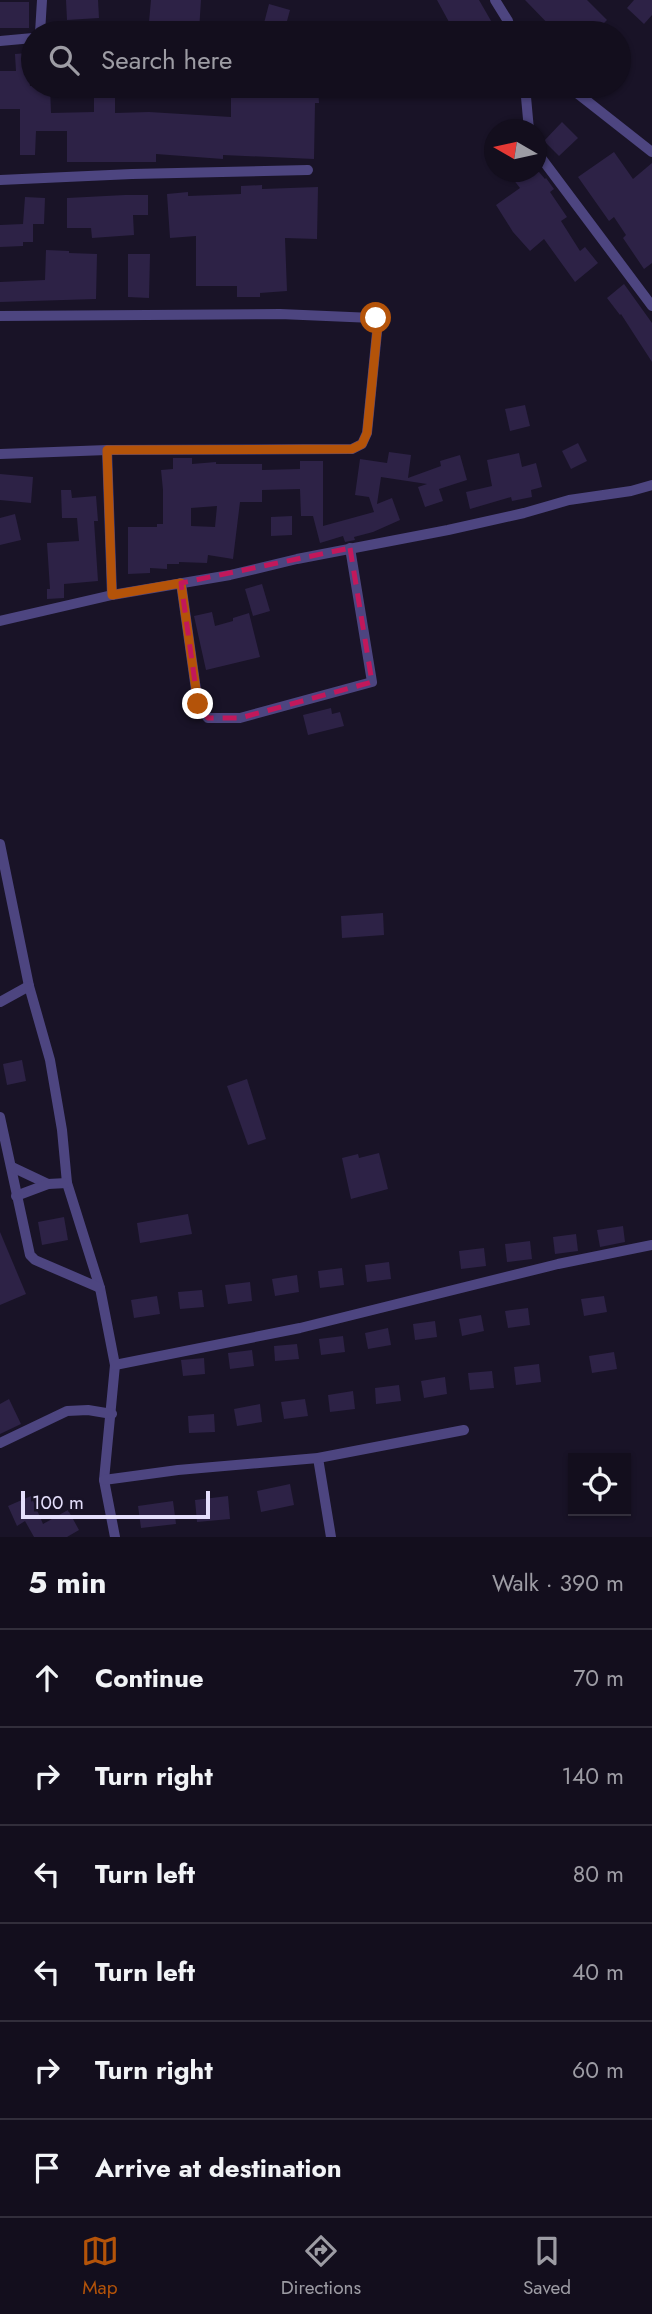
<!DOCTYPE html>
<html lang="en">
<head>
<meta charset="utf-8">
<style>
  :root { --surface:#130e1d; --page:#1c1726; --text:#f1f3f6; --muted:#9d9ca4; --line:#322e3b; --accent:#b45309 }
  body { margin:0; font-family:Jost,sans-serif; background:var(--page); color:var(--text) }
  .controls { position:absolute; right:21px; bottom:21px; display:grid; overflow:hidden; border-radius:0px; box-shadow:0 2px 5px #0004 }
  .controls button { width:63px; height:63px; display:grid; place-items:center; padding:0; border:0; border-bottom:2px solid var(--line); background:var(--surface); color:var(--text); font:35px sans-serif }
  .compass { position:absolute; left:484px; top:119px; width:63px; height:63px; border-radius:50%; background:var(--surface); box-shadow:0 2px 5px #0004; rotate:279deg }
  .scale { position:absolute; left:21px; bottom:18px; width:189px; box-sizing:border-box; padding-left:7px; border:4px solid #e4defb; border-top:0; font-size:19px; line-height:24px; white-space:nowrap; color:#e4defb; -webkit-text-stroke:5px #191327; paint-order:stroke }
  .stop { position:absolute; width:21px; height:21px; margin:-16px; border:5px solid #b45309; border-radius:50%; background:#fff }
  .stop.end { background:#b45309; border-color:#fff; box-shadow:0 2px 7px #0008 }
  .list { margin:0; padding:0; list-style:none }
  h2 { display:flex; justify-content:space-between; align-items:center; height:91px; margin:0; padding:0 28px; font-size:30px }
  h2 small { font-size:23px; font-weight:400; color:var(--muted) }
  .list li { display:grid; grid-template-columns:46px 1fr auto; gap:21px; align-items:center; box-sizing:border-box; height:98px; padding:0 28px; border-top:2px solid var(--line) }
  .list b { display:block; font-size:26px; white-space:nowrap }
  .list em { font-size:23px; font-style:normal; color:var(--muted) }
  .icon { flex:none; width:38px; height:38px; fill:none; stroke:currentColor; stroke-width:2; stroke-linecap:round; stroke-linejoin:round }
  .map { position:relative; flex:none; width:652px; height:1537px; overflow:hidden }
  .search { position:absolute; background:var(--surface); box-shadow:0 2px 5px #0004; left:21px; right:21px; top:21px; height:77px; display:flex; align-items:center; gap:18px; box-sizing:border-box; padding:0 24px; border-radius:38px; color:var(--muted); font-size:26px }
  .sheet { height:679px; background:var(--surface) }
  nav { display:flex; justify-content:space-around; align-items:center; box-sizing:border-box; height:98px; border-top:2px solid var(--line); background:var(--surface); font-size:19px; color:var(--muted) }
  nav a { display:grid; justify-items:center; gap:4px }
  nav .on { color:var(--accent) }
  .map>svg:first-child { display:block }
  .building { fill:#2d2246; fill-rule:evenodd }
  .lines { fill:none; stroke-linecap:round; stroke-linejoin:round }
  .street { stroke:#4d4580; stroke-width:10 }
  .route { stroke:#b45309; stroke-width:9 }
  .marked { fill:none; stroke:#c2185b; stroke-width:5; stroke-dasharray:14 9; stroke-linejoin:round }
</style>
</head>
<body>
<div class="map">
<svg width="652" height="1537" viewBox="0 0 652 1537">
  <rect width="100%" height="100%" fill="#191327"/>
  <!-- building -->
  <g class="building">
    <path d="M 66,0 L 98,0 L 99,18 L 67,20 Z"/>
    <path d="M 151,0 L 201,0 L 199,31 L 178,29 L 178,26 L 149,22 Z"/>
    <path d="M 437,0 L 479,0 L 498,33 L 455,33 Z"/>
    <path d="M 525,0 L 587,0 L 607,20 L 594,33 L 557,33 Z"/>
    <path d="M 634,0 L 652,0 L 652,15 L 644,24 L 627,8 Z"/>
    <rect x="0" y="2" width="29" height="26"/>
    <path d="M 269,4 L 290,10 L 284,32 L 263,27 Z"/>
    <path d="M 27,53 L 30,86 L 50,86 L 51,113 L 94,112 L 94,86 L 115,86 L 115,113 L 149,112 L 231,117 L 231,97 L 165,97 L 164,86 L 318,86 L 319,103 L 315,103 L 314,159 L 223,155 L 223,159 L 156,154 L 156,162 L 67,162 L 67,131 L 36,131 L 35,155 L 20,155 L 20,109 L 0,109 L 0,71 L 16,71 L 15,54 Z"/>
    <path d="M 562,122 L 578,138 L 559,156 L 544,141 Z"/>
    <path d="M 614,152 L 633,179 L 652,163 L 652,263 L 644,269 L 623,238 L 626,235 L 614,217 L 609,221 L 578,177 Z"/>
    <path d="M 523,172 L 539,172 L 545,179 L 546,178 L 554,189 L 550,192 L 567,217 L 561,221 L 580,251 L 585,247 L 598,263 L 575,282 L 544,239 L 530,251 L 513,232 L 496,205 L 520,188 L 513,179 Z"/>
    <path d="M 262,185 L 262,189 L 318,187 L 317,239 L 285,238 L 287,291 L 260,293 L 260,297 L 237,297 L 237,286 L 196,286 L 196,236 L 170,238 L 167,194 L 188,192 L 188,196 L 241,194 L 241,186 Z"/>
    <path d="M 125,195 L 148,195 L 148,215 L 133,215 L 134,235 L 92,238 L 91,228 L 67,228 L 67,198 Z"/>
    <path d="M 25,197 L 45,198 L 44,224 L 33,224 L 33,242 L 23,242 L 23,246 L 0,247 L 0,225 L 23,224 Z"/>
    <path d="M 46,250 L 69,251 L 69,253 L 97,254 L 96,299 L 0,302 L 0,282 L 45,280 Z"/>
    <path d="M 128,254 L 150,254 L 149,298 L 128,297 Z"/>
    <path d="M 624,284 L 652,323 L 652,362 L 621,314 L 620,315 L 607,298 Z"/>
    <path d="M 525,405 L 530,426 L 510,431 L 505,409 Z"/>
    <path d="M 578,443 L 587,461 L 571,469 L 562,451 Z"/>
    <path d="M 389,452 L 411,455 L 408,478 L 441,466 L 440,461 L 460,455 L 467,480 L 439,489 L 443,501 L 425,507 L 418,487 L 427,484 L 381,477 L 377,504 L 392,498 L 400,520 L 373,532 L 354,537 L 355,540 L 345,542 L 343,536 L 320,543 L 313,516 L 301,516 L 300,489 L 262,490 L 262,502 L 240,502 L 233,559 L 208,555 L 207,563 L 179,562 L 179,564 L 167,564 L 167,569 L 150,568 L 150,573 L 128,574 L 128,527 L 157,527 L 157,524 L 163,524 L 163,490 L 161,470 L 173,469 L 173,458 L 192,458 L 192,464 L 216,462 L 216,464 L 262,464 L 262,470 L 300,469 L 300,461 L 323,461 L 323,526 L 374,512 L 369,497 L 355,495 L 360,459 L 387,463 ZM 217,506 L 215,527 L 191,526 L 191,508 Z"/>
    <path d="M 519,453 L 522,467 L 536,463 L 542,487 L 531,490 L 532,497 L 512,501 L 511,497 L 470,509 L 466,492 L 492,486 L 487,460 Z"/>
    <path d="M 0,474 L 33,477 L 31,503 L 0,500 Z"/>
    <path d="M 61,490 L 71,490 L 72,498 L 96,496 L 98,521 L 94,521 L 98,581 L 64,584 L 64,598 L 47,599 L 47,589 L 50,589 L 47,543 L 79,541 L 77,518 L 62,518 Z"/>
    <path d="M 15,514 L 21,540 L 0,545 L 0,518 Z"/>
    <path d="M 292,516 L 292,535 L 271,536 L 271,517 Z"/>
    <path d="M 262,584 L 270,611 L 253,616 L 245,589 Z"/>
    <path d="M 212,612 L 215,626 L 233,621 L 233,618 L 249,613 L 260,657 L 206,670 L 194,616 Z"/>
    <path d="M 331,708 L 332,714 L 340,712 L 344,726 L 308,735 L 303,715 Z"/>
    <path d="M 383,913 L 384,935 L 342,938 L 341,916 Z"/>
    <path d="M 22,1060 L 26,1081 L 7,1085 L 3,1064 Z"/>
    <path d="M 247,1079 L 266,1139 L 248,1145 L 227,1086 Z"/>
    <path d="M 379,1153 L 388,1189 L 351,1199 L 342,1158 L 358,1154 L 359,1158 Z"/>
    <path d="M 188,1214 L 192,1234 L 140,1243 L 137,1223 Z"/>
    <path d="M 64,1217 L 68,1240 L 42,1245 L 38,1222 Z"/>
    <path d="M 623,1226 L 625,1242 L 600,1247 L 597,1230 Z"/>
    <path d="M 0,1232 L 26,1294 L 0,1305 Z"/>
    <path d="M 576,1234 L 578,1251 L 555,1254 L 553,1237 Z"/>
    <path d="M 530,1241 L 532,1259 L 507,1262 L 505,1244 Z"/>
    <path d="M 484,1248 L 486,1266 L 461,1269 L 459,1251 Z"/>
    <path d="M 389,1262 L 391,1279 L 367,1282 L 365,1265 Z"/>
    <path d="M 342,1268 L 344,1285 L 320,1288 L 318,1271 Z"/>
    <path d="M 297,1275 L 299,1292 L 275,1296 L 272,1279 Z"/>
    <path d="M 250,1282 L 252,1301 L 228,1304 L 225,1285 Z"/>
    <path d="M 202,1290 L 204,1307 L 180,1309 L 178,1292 Z"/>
    <path d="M 157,1296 L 160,1314 L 134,1318 L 131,1300 Z"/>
    <path d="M 604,1296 L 607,1312 L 584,1316 L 581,1299 Z"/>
    <path d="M 528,1308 L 530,1325 L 508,1328 L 505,1311 Z"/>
    <path d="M 481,1315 L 484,1331 L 462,1336 L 459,1319 Z"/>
    <path d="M 435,1321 L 437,1337 L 415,1340 L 413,1324 Z"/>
    <path d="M 388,1328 L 391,1345 L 368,1349 L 365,1333 Z"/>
    <path d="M 343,1336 L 345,1352 L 321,1355 L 319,1339 Z"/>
    <path d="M 297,1344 L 299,1359 L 275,1361 L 274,1346 Z"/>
    <path d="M 252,1350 L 254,1366 L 230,1369 L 228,1353 Z"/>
    <path d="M 614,1352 L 617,1369 L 592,1373 L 589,1356 Z"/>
    <path d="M 204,1358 L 205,1374 L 183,1376 L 181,1360 Z"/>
    <path d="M 539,1364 L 541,1382 L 516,1385 L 514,1367 Z"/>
    <path d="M 492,1371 L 494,1388 L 470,1390 L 468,1373 Z"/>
    <path d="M 445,1377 L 447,1394 L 424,1398 L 421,1381 Z"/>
    <path d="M 399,1385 L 401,1401 L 376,1404 L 375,1388 Z"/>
    <path d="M 353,1391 L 355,1409 L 330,1412 L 328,1395 Z"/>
    <path d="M 9,1399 L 21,1424 L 0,1434 L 0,1404 Z"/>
    <path d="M 305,1399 L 308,1416 L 284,1419 L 281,1402 Z"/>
    <path d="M 260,1404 L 262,1422 L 237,1426 L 234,1409 Z"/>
    <path d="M 214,1414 L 215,1432 L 189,1433 L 188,1416 Z"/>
    <path d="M 290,1484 L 294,1505 L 261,1512 L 257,1491 Z"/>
    <path d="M 31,1496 L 43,1524 L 68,1510 L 79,1530 L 67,1537 L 34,1537 L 25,1521 L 17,1526 L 8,1506 Z"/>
    <path d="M 228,1496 L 230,1519 L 197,1522 L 195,1500 Z"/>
    <path d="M 173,1501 L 176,1524 L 141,1528 L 138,1506 Z"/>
  </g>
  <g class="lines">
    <!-- street -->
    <g class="street">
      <path d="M 495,0 L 508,21 L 512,33"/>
      <path d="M 40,33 L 42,0"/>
      <path d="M 0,41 L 33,38"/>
      <path d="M 525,86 L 529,130"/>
      <path d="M 568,86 L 652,152"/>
      <path d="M 536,147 L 542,159 L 652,306"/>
      <path d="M 0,180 L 132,174 L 308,170"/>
      <path d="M 0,316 L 280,314 L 373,318 L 376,318 L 378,322 L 367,433 L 362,444 L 352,449 L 107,450 L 0,454"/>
      <path d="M 107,450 L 112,595"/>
      <path d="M 181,583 L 198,704 L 208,718 L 240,718 L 372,682 L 350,548"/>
      <path d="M 0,621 L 112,595 L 230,575 L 297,559 L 448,530 L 524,513 L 569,500 L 631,491 L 652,485"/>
      <path d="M 0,844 L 29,986 L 50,1060 L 62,1130 L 67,1183 L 100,1288 L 115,1365 L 104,1480 L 115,1537"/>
      <path d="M 0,1002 L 29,986"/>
      <path d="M 0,1117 L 30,1255 L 35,1260 L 100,1288"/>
      <path d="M 12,1167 L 48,1184"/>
      <path d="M 16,1196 L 48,1184 L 67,1183"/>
      <path d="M 115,1365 L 300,1328 L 558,1264 L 652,1245"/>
      <path d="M 0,1443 L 67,1411 L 88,1410 L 112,1414"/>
      <path d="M 318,1458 L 331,1537"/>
      <path d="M 104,1480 L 178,1470 L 318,1458 L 464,1430"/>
    </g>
  </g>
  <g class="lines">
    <!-- route -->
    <path class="route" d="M 198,704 L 181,583 L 112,595 L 107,450 L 352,449 L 362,444 L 367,433 L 378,322 L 376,318"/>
  </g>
  <!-- marked area -->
  <path class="marked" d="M 350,548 L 372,682 L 240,718 L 208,718 L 198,704 L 181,583 Z"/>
</svg>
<div class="controls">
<button><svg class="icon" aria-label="locate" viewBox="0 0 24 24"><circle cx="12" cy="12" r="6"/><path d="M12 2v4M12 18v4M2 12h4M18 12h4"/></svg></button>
</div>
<svg class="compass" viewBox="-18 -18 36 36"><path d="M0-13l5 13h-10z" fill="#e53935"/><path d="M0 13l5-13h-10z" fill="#9d9ca4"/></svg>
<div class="scale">100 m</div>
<div class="stop" style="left:376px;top:318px"></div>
<div class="stop end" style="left:198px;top:704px"></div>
<div class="search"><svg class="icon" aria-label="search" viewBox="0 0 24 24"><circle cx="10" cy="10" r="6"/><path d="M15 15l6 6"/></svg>Search here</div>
</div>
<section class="sheet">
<h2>5 min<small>Walk · 390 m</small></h2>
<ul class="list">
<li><svg class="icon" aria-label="ahead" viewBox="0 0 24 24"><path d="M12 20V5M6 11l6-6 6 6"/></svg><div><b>Continue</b></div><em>70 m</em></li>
<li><svg class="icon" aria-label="right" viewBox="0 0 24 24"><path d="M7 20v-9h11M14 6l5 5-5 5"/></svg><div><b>Turn right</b></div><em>140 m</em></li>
<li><svg class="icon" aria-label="left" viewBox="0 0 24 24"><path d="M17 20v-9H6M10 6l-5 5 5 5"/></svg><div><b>Turn left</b></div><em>80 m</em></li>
<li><svg class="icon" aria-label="left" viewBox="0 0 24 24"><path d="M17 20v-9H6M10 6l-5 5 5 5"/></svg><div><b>Turn left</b></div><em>40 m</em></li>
<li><svg class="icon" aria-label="right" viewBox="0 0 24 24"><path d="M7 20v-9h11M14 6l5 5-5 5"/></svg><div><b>Turn right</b></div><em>60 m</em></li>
<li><svg class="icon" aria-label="arrive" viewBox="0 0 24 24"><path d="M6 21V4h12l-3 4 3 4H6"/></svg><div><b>Arrive at destination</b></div></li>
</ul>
</section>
<nav>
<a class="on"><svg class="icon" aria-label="map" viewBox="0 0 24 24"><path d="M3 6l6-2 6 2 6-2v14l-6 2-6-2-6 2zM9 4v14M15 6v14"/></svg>Map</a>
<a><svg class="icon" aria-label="directions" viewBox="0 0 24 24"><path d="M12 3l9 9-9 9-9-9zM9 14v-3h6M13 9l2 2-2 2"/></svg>Directions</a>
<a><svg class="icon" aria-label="saved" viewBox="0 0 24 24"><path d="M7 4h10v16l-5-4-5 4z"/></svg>Saved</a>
</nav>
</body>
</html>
